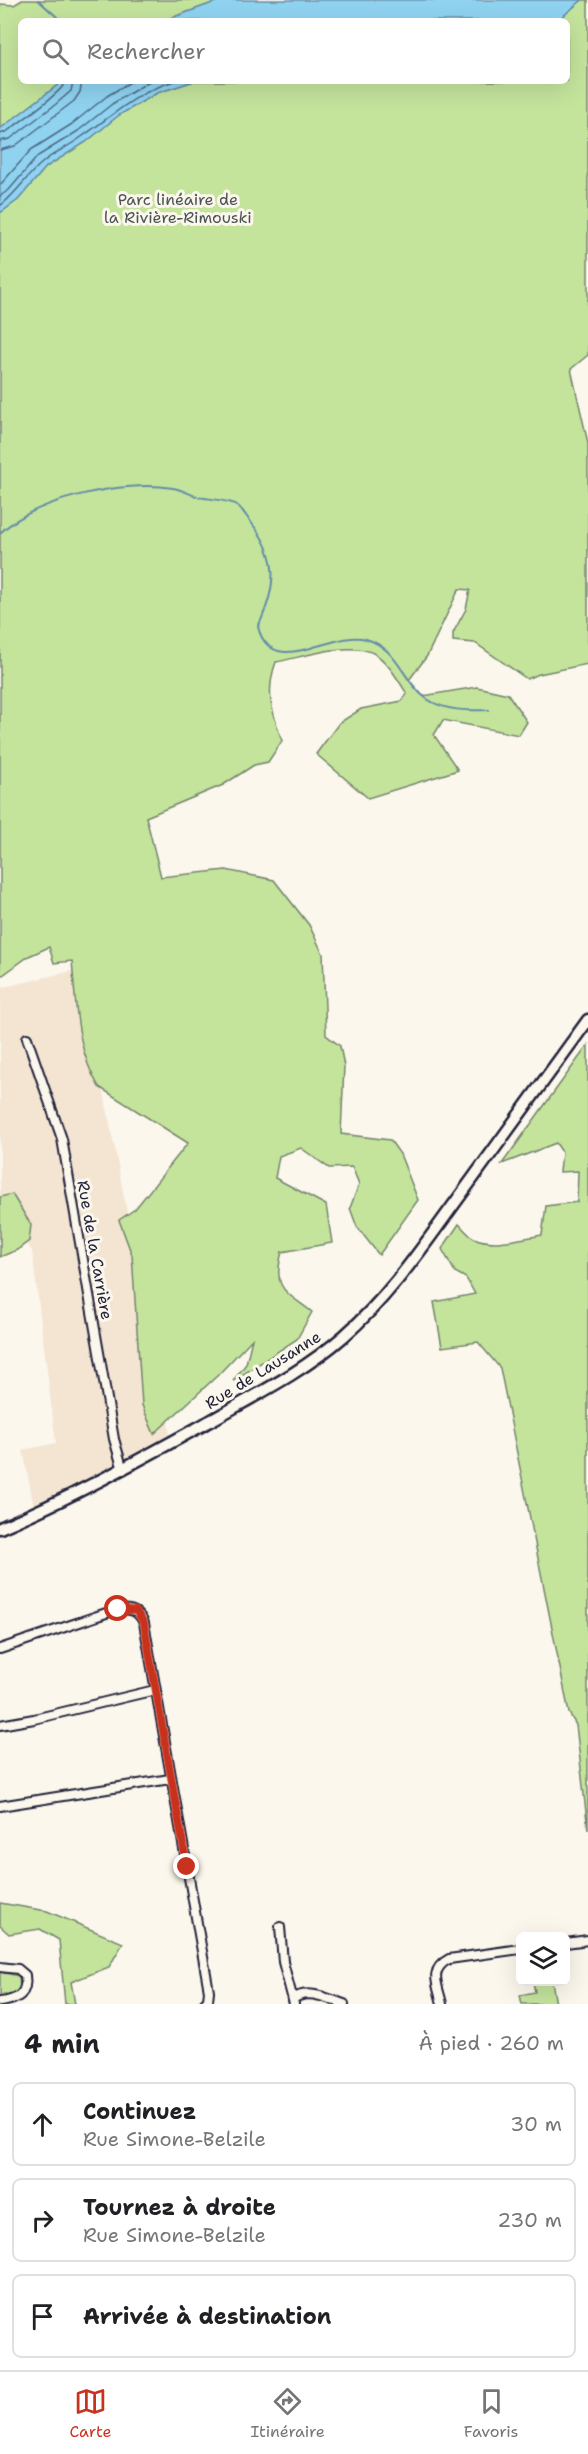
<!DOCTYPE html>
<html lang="fr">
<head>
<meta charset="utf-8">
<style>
  :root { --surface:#fff; --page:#f2f2f2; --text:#202124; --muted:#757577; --line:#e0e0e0; --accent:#c8321e }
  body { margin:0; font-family:"Shantell Sans",sans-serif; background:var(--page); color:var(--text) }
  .controls { position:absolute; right:18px; bottom:18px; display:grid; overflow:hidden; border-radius:9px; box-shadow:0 6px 24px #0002 }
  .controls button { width:54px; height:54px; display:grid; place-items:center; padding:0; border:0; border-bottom:2px solid var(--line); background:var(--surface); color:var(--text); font:30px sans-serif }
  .stop { position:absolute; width:18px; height:18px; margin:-14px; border:4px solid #c8321e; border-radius:50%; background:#fff }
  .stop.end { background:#c8321e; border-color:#fff; box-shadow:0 2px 6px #0008 }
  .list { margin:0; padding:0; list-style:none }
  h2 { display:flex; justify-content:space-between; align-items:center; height:78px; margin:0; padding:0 24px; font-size:26px }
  h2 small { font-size:20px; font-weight:400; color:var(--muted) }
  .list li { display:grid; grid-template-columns:39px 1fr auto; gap:18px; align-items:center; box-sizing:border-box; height:84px; margin:0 12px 12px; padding:0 12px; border:2px solid var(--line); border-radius:9px }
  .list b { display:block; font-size:22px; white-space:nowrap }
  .list p { margin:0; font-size:20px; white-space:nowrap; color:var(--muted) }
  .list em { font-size:20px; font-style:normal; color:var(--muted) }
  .icon { flex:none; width:33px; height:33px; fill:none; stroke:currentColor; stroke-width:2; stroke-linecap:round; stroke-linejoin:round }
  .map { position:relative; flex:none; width:588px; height:2004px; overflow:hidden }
  .search { position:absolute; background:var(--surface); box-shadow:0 6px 24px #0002; left:18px; right:18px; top:18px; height:66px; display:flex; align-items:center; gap:15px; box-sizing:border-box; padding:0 21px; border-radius:9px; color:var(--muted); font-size:22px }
  .sheet { height:366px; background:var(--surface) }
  nav { display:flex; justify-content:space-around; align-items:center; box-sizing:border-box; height:84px; border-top:2px solid var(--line); background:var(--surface); font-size:16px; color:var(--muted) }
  nav a { display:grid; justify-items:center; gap:3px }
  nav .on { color:var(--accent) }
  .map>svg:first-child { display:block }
  .built { fill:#f4e5d2 }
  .green { fill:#c4e49c; stroke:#73836c; stroke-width:1.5 }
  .water { fill:#8fd3f1; stroke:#638ca8; stroke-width:1.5 }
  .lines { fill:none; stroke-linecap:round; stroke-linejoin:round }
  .shore { stroke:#4e6984; stroke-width:1.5 }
  .stream { stroke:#638ca8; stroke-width:2 }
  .street-casing { stroke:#22223b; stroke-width:12 }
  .secondary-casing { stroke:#22223b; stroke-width:15 }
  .street { stroke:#fbf7ec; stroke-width:8 }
  .secondary { stroke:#fbf7ec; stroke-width:10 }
  .route { stroke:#c8321e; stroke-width:8 }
  .labels { text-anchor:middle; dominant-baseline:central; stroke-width:6; stroke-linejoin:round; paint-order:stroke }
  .park-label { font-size:16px; fill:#4a5253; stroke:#fbf7ec }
  .street-label { font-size:16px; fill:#22223b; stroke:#fbf7ec }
</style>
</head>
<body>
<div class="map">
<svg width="588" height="2004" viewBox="0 0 588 2004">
  <rect width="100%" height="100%" fill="#fbf7ec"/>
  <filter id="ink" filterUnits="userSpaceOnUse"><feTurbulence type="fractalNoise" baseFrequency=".0167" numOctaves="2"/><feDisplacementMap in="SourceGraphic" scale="12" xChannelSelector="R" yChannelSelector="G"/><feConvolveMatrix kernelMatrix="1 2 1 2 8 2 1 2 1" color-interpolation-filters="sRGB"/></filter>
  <g filter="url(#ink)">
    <!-- built -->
    <path class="built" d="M 80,969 L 170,1434 L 34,1508 L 23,1450 L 56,1443 L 32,1251 L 0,1206 L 0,988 Z"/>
    <!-- green -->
    <g class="green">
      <path d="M 22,0 L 221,0 L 163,21 L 21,21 L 21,81 L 63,81 L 0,129 L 0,4 L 14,5 Z"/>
      <path d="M 582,0 L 588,0 L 588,355 L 571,369 L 588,443 L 588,664 L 539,674 L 527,679 L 475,643 L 453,641 L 453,633 L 466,609 L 470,590 L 459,589 L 427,656 L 409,680 L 423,696 L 477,687 L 508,694 L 527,722 L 519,735 L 443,720 L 434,735 L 458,770 L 368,798 L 316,754 L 339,723 L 361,709 L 402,701 L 407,694 C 399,681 385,657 371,652 C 346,642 303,657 276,662 C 265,692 272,711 282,741 L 268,762 L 254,765 L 223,785 L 146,817 L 161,877 L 226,870 L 274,880 L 309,925 L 323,954 L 326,1035 L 340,1046 L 344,1066 L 341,1134 L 390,1140 L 400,1154 L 418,1200 L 379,1255 L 357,1227 L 350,1208 L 359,1184 L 352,1167 L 329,1168 L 301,1148 L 279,1156 L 275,1178 L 326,1205 L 332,1243 L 282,1252 C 272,1289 285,1291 312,1312 L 297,1339 L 233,1381 L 246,1364 L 252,1339 L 217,1376 L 154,1434 L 142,1405 L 132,1255 L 119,1220 L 135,1209 L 188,1143 L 99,1087 C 76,1050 76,1003 72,961 L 54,963 L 49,947 L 29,956 L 3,975 L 0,974 L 0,213 L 18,200 L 46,167 L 86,142 L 119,115 L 157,93 L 194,81 L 567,81 L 567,21 L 557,21 Z"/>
      <path d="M 588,1045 L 588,1830 L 576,1725 L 569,1713 L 500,1368 L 478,1342 L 442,1347 L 434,1302 L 475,1294 L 466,1278 L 455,1272 L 442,1249 L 459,1224 C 464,1229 468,1235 474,1238 C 494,1247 522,1238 542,1235 L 546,1206 L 577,1202 L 578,1171 L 560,1172 L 562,1152 L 556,1143 L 502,1164 Z"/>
      <path d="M 12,1194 L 31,1225 L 29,1241 L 17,1250 L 0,1257 L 0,1197 Z"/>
      <path d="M 0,1903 L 47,1911 L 123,1943 L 109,1967 L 71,1982 L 75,2004 L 65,2004 L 59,1940 L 40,1929 L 9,1934 L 0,1926 Z"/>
      <path d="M 0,1972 L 19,1976 L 20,1988 L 16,1993 L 0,1995 Z"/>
      <path d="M 533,1982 L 552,1982 L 556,2004 L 522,2004 L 520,1995 L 535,1992 Z"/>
    </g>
    <!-- water -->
    <g class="water">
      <path d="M 221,0 L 582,0 L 557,21 L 163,21 Z"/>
      <path d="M 63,81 L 194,81 L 157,93 L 119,115 L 86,142 L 46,167 L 18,200 L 0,213 L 0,129 Z"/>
    </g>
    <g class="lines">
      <!-- shore -->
      <g class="shore">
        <path d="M 0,134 L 6,132 C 17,124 64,91 66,81"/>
        <path d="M 0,141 L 10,139 L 56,104 L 71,91 L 73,81"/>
        <path d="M 0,150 L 15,146 L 74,101 L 80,92 L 82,81"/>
        <path d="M 0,185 L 31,150 L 72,124 L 107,96 L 132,81"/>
        <path d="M 0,196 L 9,190 L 38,156 L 78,131 L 112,104 L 150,81"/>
        <path d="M 0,206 C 17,193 26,176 42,163 C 53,153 68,147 80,138 C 114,115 133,94 174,81"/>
      </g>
      <!-- stream -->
      <g class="stream">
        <path d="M 38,0 L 57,17 L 58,21"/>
        <path d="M 0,533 C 37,498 124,480 173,488 C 182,489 190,495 199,497 C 210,499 225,500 235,504 C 241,507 246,516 250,521 C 280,557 277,587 258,627 C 272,681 333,629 366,639 C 398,648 403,682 427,699 C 444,711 469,711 489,710"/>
      </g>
      <defs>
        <g id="street">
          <path d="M 27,1038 L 62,1139 L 114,1439 L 123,1470"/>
          <path d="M 0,1649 L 118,1609 C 131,1609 138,1610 144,1623 L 209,1991 L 208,2000 L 204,2004"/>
          <path d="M 0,1725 L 34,1719 L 155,1690"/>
          <path d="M 0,1806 L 170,1779"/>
          <path d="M 280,1927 L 283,1962 L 294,2004"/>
          <path d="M 566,1943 L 588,1940"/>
          <path d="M 0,1967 L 18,1969 L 25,1975 C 28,1994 18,2000 0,2002"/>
          <path d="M 293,1999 C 309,1988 328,1999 344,2004"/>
          <path d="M 442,2004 C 438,1985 428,1970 449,1959 L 520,1949"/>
        </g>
        <path id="secondary" d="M 0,1528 C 73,1497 141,1459 210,1421 C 256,1395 304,1371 344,1336 C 390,1296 424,1245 460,1196 C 503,1137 545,1079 588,1020"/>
      </defs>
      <!-- street casing -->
      <use href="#street" class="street-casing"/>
      <!-- secondary casing -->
      <use href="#secondary" class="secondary-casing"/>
      <!-- street -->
      <use href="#street" class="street"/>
      <!-- secondary -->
      <use href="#secondary" class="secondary"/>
    </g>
  </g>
  <g class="lines" filter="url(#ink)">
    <!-- route -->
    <path class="route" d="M 118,1609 L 136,1611 L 144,1623 L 187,1867"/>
  </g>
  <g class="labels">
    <!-- park labels -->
    <g class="park-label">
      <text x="178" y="199">Parc linéaire de<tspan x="178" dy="18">la Rivière-Rimouski</tspan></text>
    </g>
    <!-- street labels -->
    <g class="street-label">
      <text transform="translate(95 1250) rotate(80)">Rue de la Carrière</text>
      <text transform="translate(263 1370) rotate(-32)">Rue de Lausanne</text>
    </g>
  </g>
</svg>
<div class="controls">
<button><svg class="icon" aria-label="layers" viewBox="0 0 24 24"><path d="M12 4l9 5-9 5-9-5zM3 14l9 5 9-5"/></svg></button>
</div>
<div class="stop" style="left:118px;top:1609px"></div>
<div class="stop end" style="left:187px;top:1867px"></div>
<div class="search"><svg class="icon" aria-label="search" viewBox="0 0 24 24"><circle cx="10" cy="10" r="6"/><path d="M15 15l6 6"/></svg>Rechercher</div>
</div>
<section class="sheet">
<h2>4 min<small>À pied · 260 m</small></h2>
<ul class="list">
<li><svg class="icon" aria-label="ahead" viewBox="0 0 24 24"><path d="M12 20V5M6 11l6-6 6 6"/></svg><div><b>Continuez</b><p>Rue Simone-Belzile</p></div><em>30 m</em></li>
<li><svg class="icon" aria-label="right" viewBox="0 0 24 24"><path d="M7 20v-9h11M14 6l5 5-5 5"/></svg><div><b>Tournez à droite</b><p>Rue Simone-Belzile</p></div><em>230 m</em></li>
<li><svg class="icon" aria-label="arrive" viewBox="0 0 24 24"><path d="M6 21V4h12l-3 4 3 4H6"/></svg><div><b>Arrivée à destination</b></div></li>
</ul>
</section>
<nav>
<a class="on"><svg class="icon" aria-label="map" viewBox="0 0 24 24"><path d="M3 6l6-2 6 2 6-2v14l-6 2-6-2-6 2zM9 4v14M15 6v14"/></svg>Carte</a>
<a><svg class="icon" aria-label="directions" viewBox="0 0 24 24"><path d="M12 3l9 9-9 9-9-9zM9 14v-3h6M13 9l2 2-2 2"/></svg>Itinéraire</a>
<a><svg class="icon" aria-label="saved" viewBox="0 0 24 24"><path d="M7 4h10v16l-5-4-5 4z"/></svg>Favoris</a>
</nav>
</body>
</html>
